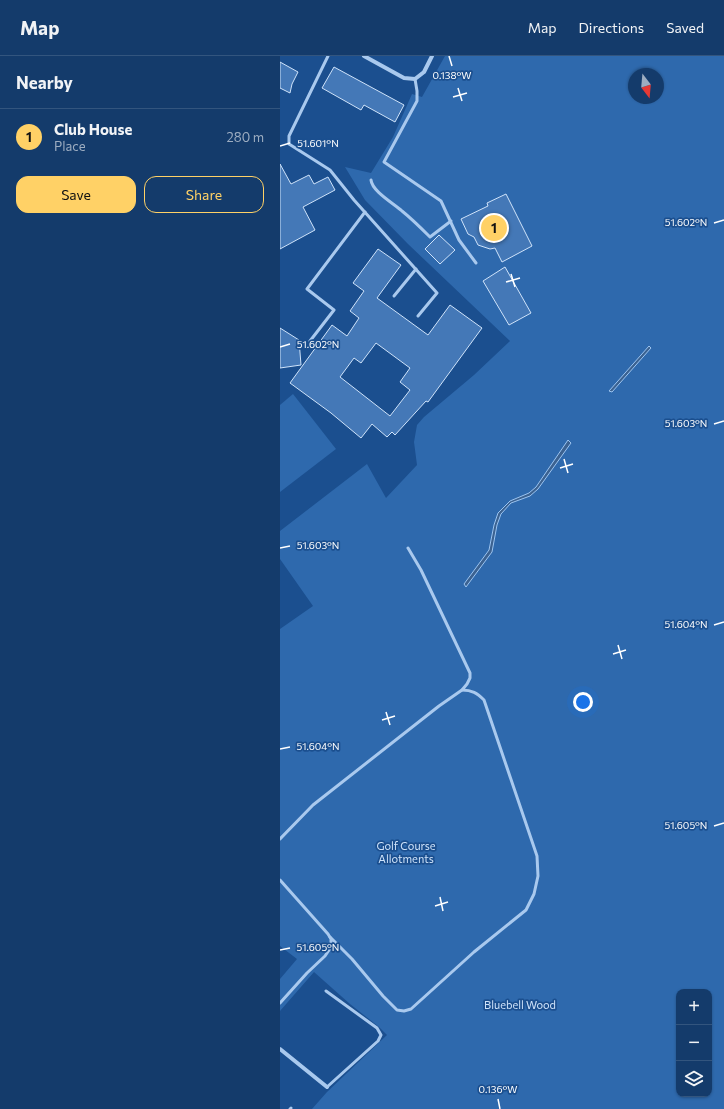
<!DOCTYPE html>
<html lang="en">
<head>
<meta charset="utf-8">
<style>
  :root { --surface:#143b6b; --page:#1d4271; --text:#f1f3f6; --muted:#9dadc1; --line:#33557e; --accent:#ffd166 }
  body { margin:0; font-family:Commissioner,sans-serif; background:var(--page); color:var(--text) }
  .controls { position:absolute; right:12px; bottom:12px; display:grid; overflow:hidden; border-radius:8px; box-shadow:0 1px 3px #0004 }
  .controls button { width:36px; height:36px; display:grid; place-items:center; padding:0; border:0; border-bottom:1px solid var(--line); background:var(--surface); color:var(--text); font:20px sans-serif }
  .compass { position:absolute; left:348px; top:12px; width:36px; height:36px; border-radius:50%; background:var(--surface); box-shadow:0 1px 3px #0004; rotate:164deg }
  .you { position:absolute; left:303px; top:646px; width:14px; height:14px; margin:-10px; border:3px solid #fff; border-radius:50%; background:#1a73e8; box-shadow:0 0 0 6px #1a73e833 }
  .badge { display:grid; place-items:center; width:26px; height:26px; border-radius:50%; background:var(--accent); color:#111; font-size:13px; font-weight:700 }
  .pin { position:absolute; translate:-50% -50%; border:2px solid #fff; box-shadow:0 1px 4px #0006 }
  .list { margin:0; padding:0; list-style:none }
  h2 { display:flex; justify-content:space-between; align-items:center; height:52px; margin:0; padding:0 16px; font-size:17px }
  h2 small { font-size:13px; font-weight:400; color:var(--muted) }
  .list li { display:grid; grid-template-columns:26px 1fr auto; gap:12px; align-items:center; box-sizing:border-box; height:56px; padding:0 16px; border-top:1px solid var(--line) }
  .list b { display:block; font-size:15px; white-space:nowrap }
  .list p { margin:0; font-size:13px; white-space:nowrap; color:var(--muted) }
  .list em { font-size:13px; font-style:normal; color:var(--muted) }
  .actions { display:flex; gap:8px; padding:12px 16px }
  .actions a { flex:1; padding:9px 0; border:1px solid var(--accent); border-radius:12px; text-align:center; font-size:14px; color:var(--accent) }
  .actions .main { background:var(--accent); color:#111 }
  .icon { flex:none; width:22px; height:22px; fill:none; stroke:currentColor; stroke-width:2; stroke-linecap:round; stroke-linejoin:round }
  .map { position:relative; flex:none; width:444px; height:1053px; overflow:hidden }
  header { display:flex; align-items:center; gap:24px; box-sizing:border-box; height:56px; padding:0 20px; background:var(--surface); border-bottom:1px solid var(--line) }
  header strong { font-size:19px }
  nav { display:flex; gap:22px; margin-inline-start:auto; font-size:14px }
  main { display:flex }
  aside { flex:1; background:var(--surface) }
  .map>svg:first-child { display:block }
  .green { fill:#2e69ad; fill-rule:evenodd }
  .water { fill:#3c6290; stroke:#9cc4f0 }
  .building { fill:#4478b7; stroke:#cfe3fa; fill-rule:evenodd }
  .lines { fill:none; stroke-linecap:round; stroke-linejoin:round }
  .service { stroke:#a9c9ee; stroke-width:3 }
  .minor { stroke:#a9c9ee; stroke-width:4 }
  .ticks { fill:none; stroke:#fff; stroke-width:1.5 }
  .labels { text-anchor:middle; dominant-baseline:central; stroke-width:3.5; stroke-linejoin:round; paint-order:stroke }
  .park-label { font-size:11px; fill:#cfe3fa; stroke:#1b4f8f }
  .ticks-label { font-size:10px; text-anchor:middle; fill:#fff; stroke:#1b4f8f; stroke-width:3.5; stroke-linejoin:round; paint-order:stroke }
</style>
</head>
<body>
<header>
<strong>Map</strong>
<nav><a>Map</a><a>Directions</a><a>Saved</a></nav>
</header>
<main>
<aside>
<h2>Nearby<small></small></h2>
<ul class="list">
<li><span class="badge">1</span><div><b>Club House</b><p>Place</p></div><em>280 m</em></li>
</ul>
<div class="actions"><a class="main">Save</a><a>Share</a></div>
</aside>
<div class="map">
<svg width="444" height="1053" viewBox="0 0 444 1053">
  <rect width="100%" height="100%" fill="#1b4f8f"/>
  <!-- green -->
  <g class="green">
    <path d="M 165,0 L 444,0 L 444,1053 L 32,1053 L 47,1036 L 107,979 L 99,971 L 70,948 L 34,916 L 0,955 L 0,923 L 17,903 L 0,890 L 0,573 L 33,550 L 0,503 L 0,475 L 87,408 L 106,442 L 137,409 L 134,386 L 137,369 L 144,361 L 194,319 L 230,285 L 128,188 L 85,144 L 65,111 L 91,117 L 113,81 L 132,38 L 142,41 ZM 354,18 L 378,18 L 378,42 L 354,42 ZM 399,936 L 429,936 L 429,1038 L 399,1038 Z"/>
    <path d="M 13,338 L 56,393 L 0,436 L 0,349 Z"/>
  </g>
  <!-- water -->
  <g class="water">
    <path d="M 369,290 L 371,292 L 332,336 L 329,335 Z"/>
    <path d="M 288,384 L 291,387 L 258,433 L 250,440 L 231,447 L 221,458 L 217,469 L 212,496 L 186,531 L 184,528 L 209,494 L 214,469 L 218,457 L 230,445 L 249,437 L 256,431 Z"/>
  </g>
  <!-- building -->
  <g class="building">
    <path d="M 0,6 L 18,16 L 12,28 L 10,37 L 0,32 Z"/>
    <path d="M 54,11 L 124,49 L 115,66 L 84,49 L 81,54 L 42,32 Z"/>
    <path d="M 0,108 L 11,128 L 29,119 L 34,128 L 48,121 L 55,134 L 23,151 L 35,174 L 0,193 Z"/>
    <path d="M 226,138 L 252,190 L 222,206 L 215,192 L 210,193 L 198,189 L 194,181 L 188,178 L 181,163 L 208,150 L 207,147 Z"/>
    <path d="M 159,179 L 175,194 L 160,208 L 145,193 Z"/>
    <path d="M 98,193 L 121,209 L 97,242 L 148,279 L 170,249 L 202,272 L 148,346 L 146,345 L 115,379 L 112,376 L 107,381 L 92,368 L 81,382 L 51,357 L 10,327 L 52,269 L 67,280 L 79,262 L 70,255 L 84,235 L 73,227 ZM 96,287 L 130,312 L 120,326 L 130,334 L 110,360 L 60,321 L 74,302 L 81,307 Z"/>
    <path d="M 225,211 L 251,257 L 229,269 L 203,225 Z"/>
    <path d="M 0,272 L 19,284 L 21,309 L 0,312 Z"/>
  </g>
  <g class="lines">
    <!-- service -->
    <g class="service">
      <path d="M 48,0 L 9,80 L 9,88 L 50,114 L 74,144 L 157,237 L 138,260"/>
      <path d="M 135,23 L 137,35 L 137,45 L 104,106 L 161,145 L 179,184 L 196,207"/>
      <path d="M 91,124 C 92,135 113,147 122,155 C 132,163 141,172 150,181 L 171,165"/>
      <path d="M 114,240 L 136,213"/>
      <path d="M 30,285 L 54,254 L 27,233 L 85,156"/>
      <path d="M 0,783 L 33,749 L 159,650 L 182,634 L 187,628 L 190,622 L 190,617 L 141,514 L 128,492"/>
      <path d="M 0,824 L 48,878 L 51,883 L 51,891 L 45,900 L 27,917 L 0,947"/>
      <path d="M 50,881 L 60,891"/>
      <path d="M 51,891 L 57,891 L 61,892 L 72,903 L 103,940 L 117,954 L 124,955 L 131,953 L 194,896 L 246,854 L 254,838 L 258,820 L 257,800 L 204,644 C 197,637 192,634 182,634"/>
      <path d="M 46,935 L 97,972 L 101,979 L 98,985 L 47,1031"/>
      <path d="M 10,1053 L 11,1052"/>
    </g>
    <!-- minor -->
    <g class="minor">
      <path d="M 84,0 L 124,22 L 135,23 L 144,16 L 152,0"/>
      <path d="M 0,993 L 47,1031"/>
    </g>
  </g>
  <!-- ticks -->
  <path class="ticks" d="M 169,0 L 172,10M 178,32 L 182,45M 173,41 L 187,37M 0,90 L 10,87M 434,167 L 444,164M 231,218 L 235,231M 226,226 L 240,222M 0,291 L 10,288M 434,368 L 444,365M 284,403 L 288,417M 280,412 L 293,408M 0,492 L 10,490M 434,569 L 444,566M 338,589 L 342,603M 333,598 L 346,594M 106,656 L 110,669M 102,664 L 115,660M 0,693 L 10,691M 434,770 L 444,767M 160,841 L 163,855M 155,850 L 168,846M 0,894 L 10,892M 218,1043 L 220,1053"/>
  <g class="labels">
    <!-- park labels -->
    <g class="park-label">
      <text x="126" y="789">Golf Course<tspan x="126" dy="13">Allotments</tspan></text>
      <text x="240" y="948">Bluebell Wood</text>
    </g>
  </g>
  <g class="ticks-label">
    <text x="172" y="23">0.138°W</text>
    <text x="38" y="91">51.601°N</text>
    <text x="406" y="170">51.602°N</text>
    <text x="38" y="292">51.602°N</text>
    <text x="406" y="371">51.603°N</text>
    <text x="38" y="493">51.603°N</text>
    <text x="406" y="572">51.604°N</text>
    <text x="38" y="694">51.604°N</text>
    <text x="406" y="773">51.605°N</text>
    <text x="38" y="895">51.605°N</text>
    <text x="218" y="1037">0.136°W</text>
  </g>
</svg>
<div class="controls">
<button>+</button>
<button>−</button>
<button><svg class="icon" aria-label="layers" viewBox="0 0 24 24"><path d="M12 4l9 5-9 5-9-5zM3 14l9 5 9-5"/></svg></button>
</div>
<svg class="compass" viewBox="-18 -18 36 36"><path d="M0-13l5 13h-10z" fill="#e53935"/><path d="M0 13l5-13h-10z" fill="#9dadc1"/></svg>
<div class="you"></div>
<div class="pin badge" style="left:214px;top:172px">1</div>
</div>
</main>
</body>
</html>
